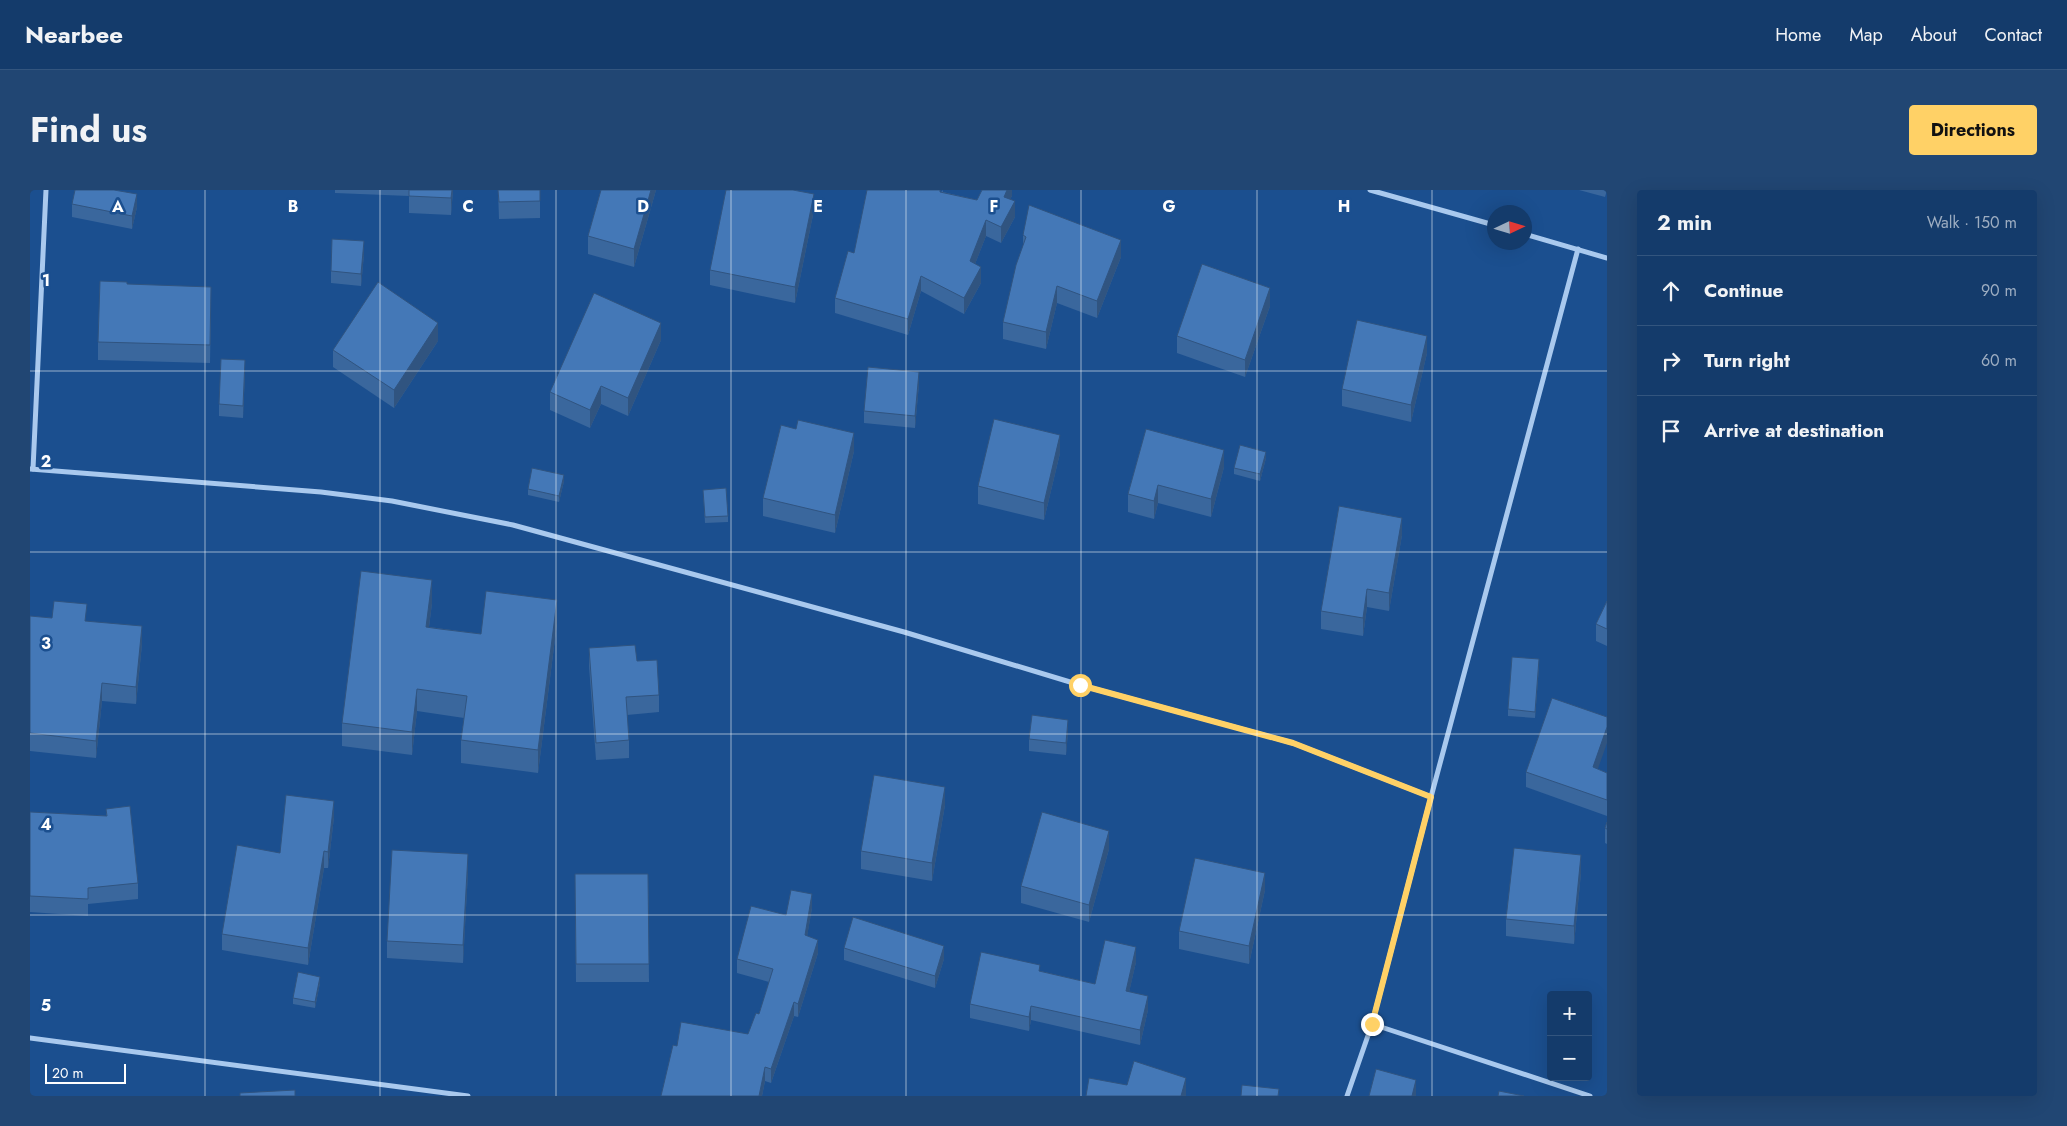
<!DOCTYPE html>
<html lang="en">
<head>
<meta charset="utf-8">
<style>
  :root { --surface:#143b6b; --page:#214673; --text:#f1f3f6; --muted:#9dadc1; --line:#33557e; --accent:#ffd166 }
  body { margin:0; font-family:Jost,sans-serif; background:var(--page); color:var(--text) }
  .controls { position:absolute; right:15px; bottom:15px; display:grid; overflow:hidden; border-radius:5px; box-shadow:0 5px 20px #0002 }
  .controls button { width:45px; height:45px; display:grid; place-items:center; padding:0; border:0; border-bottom:1px solid var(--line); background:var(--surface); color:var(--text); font:25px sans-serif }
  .compass { position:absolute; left:1457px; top:15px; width:45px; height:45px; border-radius:50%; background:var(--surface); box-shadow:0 5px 20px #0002; rotate:86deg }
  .scale { position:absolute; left:15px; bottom:12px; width:81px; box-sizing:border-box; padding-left:5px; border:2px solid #fff; border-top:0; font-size:14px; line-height:18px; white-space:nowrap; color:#fff; -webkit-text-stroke:4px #1b4f8f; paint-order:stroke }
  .stop { position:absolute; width:15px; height:15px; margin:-11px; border:4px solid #ffd166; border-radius:50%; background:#fff }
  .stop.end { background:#ffd166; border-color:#fff; box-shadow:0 1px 5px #0008 }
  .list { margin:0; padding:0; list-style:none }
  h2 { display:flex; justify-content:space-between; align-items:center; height:65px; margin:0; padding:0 20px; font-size:21px }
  h2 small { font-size:16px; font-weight:400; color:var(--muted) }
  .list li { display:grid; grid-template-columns:32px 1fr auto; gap:15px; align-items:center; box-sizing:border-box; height:70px; padding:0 20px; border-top:1px solid var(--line) }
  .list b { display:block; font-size:19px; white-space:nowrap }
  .list em { font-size:16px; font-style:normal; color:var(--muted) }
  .icon { flex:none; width:28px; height:28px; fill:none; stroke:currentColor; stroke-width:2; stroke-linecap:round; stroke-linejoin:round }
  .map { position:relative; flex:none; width:1577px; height:906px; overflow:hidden; border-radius:5px }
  header { display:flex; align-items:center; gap:30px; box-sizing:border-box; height:70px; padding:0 25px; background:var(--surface); border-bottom:1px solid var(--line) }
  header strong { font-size:24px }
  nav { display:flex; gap:28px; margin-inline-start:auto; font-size:18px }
  .intro { display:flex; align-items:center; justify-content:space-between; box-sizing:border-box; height:120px; padding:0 30px }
  h1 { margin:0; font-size:35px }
  .button { padding:12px 22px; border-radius:5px; background:var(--accent); color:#111; font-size:18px; font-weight:700 }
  main { display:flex; gap:30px; padding:0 30px }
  aside { flex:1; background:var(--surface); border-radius:5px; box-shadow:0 5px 20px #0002 }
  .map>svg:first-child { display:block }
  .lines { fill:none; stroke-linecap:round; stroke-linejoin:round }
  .minor { stroke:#a9c9ee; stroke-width:5 }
  .wall { fill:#3a679d }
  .shaded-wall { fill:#305480 }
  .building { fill:#4478b7; stroke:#305480 }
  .route { stroke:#ffd166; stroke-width:6 }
  .grid { fill:none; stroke:#fff; stroke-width:1; stroke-opacity:0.55 }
  .grid-label { font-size:16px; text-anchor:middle; font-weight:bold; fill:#fff; stroke:#1b4f8f; stroke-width:5; stroke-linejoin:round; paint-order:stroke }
</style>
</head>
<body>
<header>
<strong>Nearbee</strong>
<nav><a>Home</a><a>Map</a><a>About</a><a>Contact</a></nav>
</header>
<div class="intro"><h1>Find us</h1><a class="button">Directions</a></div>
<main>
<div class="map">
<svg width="1577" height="906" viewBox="0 0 1577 906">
  <rect width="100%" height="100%" fill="#1b4f8f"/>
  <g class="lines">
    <!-- minor -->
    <g class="minor">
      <path d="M 1340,0 L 1464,35"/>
      <path d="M 1494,44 L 1577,68"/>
      <path d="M 0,279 L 291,302 L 362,311 L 483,335 L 874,442 L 1050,495 L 1263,553 L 1401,607"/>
      <path d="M 3,279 L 16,0"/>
      <path d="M 1342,834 L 1560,906"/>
      <path d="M 0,848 L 438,906"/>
      <path d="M 1317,906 L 1342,834 L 1401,607 L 1548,59"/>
    </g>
  </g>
  <!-- wall -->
  <g class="wall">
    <path d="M 305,0 L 423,0 L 421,25 L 379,23 L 379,6 L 305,3 Z"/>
    <path d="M 468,0 L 510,0 L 510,28 L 469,29 Z"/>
    <path d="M 571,0 L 626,0 L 604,77 L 558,64 L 558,46 Z"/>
    <path d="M 913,0 L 913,2 L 947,10 L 982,0 L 982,6 L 980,9 L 985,27 L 971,53 L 956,46 L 945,74 L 951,93 L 934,124 L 891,101 L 878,145 L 805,123 L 805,108 Z"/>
    <path d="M 1549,0 L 1577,0 L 1575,7 Z"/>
    <path d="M 42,14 L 107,17 L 102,39 L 42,27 Z"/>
    <path d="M 784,20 L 765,113 L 680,95 L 680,80 Z"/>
    <path d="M 993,45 L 1091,67 L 1067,128 L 1027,113 L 1016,159 L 973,149 L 973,132 L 993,57 Z"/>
    <path d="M 334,64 L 331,96 L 301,93 L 301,81 Z"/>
    <path d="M 97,94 L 181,114 L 180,173 L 68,170 L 68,152 Z"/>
    <path d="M 1240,116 L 1215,187 L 1147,163 L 1147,146 Z"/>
    <path d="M 631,150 L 598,226 L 571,214 L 560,238 L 520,220 L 520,202 Z"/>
    <path d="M 408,151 L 364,218 L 303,177 L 303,160 Z"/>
    <path d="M 1397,163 L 1381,232 L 1312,216 L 1312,199 Z"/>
    <path d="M 215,182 L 213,228 L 189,226 L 189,214 Z"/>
    <path d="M 889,194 L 885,238 L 834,233 L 834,221 Z"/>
    <path d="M 1116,239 L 1194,277 L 1181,327 L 1128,313 L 1124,329 L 1098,322 L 1098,304 Z"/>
    <path d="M 824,261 L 805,343 L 733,326 L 733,308 Z"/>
    <path d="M 1030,263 L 1014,330 L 948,314 L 948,296 Z"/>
    <path d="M 1236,268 L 1230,291 L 1204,284 L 1204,278 Z"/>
    <path d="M 534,291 L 529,312 L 498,305 L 498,299 Z"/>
    <path d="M 673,300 L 698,326 L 698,332 L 675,333 Z"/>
    <path d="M 1372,345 L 1359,421 L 1337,417 L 1333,446 L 1291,439 L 1291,421 Z"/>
    <path d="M 1577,411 L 1577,456 L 1566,451 L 1566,434 Z"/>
    <path d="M 402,413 L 399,437 L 451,444 L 527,433 L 508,583 L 431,573 L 431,550 L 434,528 L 387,521 L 382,565 L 312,556 L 312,533 Z"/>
    <path d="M 0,426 L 57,431 L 112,454 L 106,514 L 72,511 L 66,568 L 0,561 Z"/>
    <path d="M 559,458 L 607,471 L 629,505 L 629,522 L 597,525 L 599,550 L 599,568 L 566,570 L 559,476 Z"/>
    <path d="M 1509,476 L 1505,528 L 1478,526 L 1478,519 Z"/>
    <path d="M 1038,542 L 1036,565 L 999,561 L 999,549 Z"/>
    <path d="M 1568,579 L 1577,583 L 1577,626 L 1496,597 L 1496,582 Z"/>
    <path d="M 915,615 L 902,691 L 831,679 L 831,661 Z"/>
    <path d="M 76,619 L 108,693 L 108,709 L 58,714 L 58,726 L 0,722 L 0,622 L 76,626 Z"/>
    <path d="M 304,627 L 298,678 L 294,678 L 278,775 L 192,760 L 192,744 L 250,663 Z"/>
    <path d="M 1577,632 L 1577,654 L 1575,653 L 1575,638 Z"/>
    <path d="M 1079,659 L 1059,732 L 991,713 L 991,696 Z"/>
    <path d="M 438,682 L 433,773 L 357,768 L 357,751 Z"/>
    <path d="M 1551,683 L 1544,754 L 1476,746 L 1476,729 Z"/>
    <path d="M 545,684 L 618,684 L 619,792 L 546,792 Z"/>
    <path d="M 1235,700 L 1219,774 L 1149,759 L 1149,741 Z"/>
    <path d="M 782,718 L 777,746 L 788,763 L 768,827 L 764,826 L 741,893 L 735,891 L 732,906 L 631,906 L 647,856 L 718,844 L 729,824 L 739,792 L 707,783 L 707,769 L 756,725 Z"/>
    <path d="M 814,758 L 914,769 L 905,798 L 814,770 Z"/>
    <path d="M 1106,772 L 1099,802 L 1118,820 L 1110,855 L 1001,830 L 999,841 L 940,828 L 940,814 L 1010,781 L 1065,794 Z"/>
    <path d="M 290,793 L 285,818 L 263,814 L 263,808 Z"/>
  </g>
  <!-- shaded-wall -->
  <g class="shaded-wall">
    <path d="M 422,0 L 423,0 L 421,25 L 421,8 Z"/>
    <path d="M 621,0 L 626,0 L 604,77 L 604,59 Z"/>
    <path d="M 977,0 L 982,0 L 982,6 L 974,23 L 974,7 Z"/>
    <path d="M 107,4 L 107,17 L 102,39 L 102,26 Z"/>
    <path d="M 784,4 L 784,20 L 765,113 L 765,97 Z"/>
    <path d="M 985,11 L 985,27 L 971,53 L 971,37 Z"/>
    <path d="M 956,30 L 956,46 L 940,87 L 940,71 Z"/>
    <path d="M 1091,50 L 1091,67 L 1067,128 L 1067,111 Z"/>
    <path d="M 334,51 L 334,64 L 331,96 L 331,84 Z"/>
    <path d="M 951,77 L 951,93 L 934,124 L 934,108 Z"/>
    <path d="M 891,86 L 891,101 L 878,145 L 878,129 Z"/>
    <path d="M 1027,96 L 1027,113 L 1016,159 L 1016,142 Z"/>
    <path d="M 1240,98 L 1240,116 L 1215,187 L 1215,170 Z"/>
    <path d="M 408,133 L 408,151 L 364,218 L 364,200 Z"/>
    <path d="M 631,133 L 631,150 L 598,226 L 598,208 Z"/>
    <path d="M 1397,146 L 1397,163 L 1381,232 L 1381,215 Z"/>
    <path d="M 215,170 L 215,182 L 213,228 L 213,216 Z"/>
    <path d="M 889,182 L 889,194 L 885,238 L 885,226 Z"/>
    <path d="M 571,196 L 571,214 L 560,238 L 560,220 Z"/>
    <path d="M 824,243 L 824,261 L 805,343 L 805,325 Z"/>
    <path d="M 1030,245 L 1030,263 L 1014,330 L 1014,313 Z"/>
    <path d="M 1194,260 L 1194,277 L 1181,327 L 1181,309 Z"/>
    <path d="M 1236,262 L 1236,268 L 1230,291 L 1230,284 Z"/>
    <path d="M 534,285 L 534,291 L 529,312 L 529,306 Z"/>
    <path d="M 1128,295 L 1128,313 L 1124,329 L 1124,311 Z"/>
    <path d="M 1372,328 L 1372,345 L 1359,421 L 1359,403 Z"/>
    <path d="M 402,390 L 402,413 L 396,460 L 396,437 Z"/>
    <path d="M 1337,399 L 1337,417 L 1333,446 L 1333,428 Z"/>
    <path d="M 527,410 L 527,433 L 508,583 L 508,560 Z"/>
    <path d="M 112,436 L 112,454 L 106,514 L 106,497 Z"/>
    <path d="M 1509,469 L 1509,476 L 1505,528 L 1505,522 Z"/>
    <path d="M 72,493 L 72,511 L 66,568 L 66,551 Z"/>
    <path d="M 387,499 L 387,521 L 382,565 L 382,542 Z"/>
    <path d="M 1038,530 L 1038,542 L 1036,565 L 1036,553 Z"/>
    <path d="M 1577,537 L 1577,553 L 1563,593 L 1563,577 Z"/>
    <path d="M 915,597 L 915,615 L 902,691 L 902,673 Z"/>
    <path d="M 304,611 L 304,627 L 298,678 L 298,662 Z"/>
    <path d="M 1079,641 L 1079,659 L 1059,732 L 1059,715 Z"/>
    <path d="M 294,661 L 294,678 L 278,775 L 278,758 Z"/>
    <path d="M 438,664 L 438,682 L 433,773 L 433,755 Z"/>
    <path d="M 1551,665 L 1551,683 L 1544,754 L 1544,736 Z"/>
    <path d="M 1235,683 L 1235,700 L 1219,774 L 1219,756 Z"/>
    <path d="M 782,704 L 782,718 L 775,759 L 775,745 Z"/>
    <path d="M 788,750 L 788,763 L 768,827 L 768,814 Z"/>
    <path d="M 914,756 L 914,769 L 905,798 L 905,786 Z"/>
    <path d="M 1106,757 L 1106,772 L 1096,816 L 1096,801 Z"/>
    <path d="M 290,787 L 290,793 L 285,818 L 285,812 Z"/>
    <path d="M 1118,806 L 1118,820 L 1110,855 L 1110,840 Z"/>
    <path d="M 764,812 L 764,826 L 741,893 L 741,879 Z"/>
    <path d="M 1001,816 L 1001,830 L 999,841 L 999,827 Z"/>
    <path d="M 735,877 L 735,891 L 732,906 L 729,906 Z"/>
    <path d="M 1156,888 L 1156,906 L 1151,906 Z"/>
    <path d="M 1386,890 L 1386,906 L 1382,906 Z"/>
  </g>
  <!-- building -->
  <g class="building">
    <path d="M 45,0 L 84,0 L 107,4 L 102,26 L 42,14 Z"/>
    <path d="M 379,0 L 422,0 L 421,8 L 379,6 Z"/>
    <path d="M 468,0 L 510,0 L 510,11 L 469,12 Z"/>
    <path d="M 571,0 L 621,0 L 604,59 L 558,46 Z"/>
    <path d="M 696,0 L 763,0 L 784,4 L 765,97 L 680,80 Z"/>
    <path d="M 837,0 L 910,0 L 910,2 L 947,10 L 952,0 L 977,0 L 974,7 L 985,11 L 971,37 L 956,30 L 940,71 L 951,77 L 934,108 L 891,86 L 878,129 L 805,108 L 818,61 L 824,63 Z"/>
    <path d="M 999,15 L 1091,50 L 1067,111 L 1027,96 L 1016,142 L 973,132 L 986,75 L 996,47 L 993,45 Z"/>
    <path d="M 302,49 L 334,51 L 331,84 L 301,81 Z"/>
    <path d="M 1172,74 L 1240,98 L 1215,170 L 1147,146 Z"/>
    <path d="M 70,91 L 97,92 L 97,94 L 181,97 L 180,155 L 68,152 Z"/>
    <path d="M 348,92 L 408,133 L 364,200 L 303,160 Z"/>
    <path d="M 564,103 L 631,133 L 598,208 L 571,196 L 560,220 L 520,202 Z"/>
    <path d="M 1327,130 L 1397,146 L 1381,215 L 1312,199 Z"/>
    <path d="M 191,169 L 215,170 L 213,216 L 189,214 Z"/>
    <path d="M 838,177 L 889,182 L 885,226 L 834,221 Z"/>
    <path d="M 964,229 L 1030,245 L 1014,313 L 948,296 Z"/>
    <path d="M 768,230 L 824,243 L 805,325 L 733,308 L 751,235 L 766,239 Z"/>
    <path d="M 1116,239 L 1194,260 L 1181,309 L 1128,295 L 1124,311 L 1098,304 Z"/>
    <path d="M 1210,255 L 1236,262 L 1230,284 L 1204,278 Z"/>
    <path d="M 502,278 L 534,285 L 529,306 L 498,299 Z"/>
    <path d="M 696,298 L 698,326 L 675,327 L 673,300 Z"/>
    <path d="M 1309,316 L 1372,328 L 1359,403 L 1337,399 L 1333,428 L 1291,421 Z"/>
    <path d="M 331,381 L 402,390 L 396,437 L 410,439 L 451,444 L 456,401 L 527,410 L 508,560 L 431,550 L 437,506 L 387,499 L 382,542 L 312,533 Z"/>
    <path d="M 24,411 L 57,414 L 55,431 L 112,436 L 106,497 L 72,493 L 66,551 L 0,543 L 0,426 L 22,428 Z"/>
    <path d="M 1577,411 L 1577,439 L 1566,434 Z"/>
    <path d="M 605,455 L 607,471 L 627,470 L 629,505 L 596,507 L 599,550 L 566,553 L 559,458 Z"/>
    <path d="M 1482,467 L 1509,469 L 1505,522 L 1478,519 Z"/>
    <path d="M 1522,508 L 1577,527 L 1577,537 L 1563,577 L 1577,583 L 1577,610 L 1496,582 Z"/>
    <path d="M 1002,525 L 1038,530 L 1036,553 L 999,549 Z"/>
    <path d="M 844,585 L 915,597 L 902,673 L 831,661 Z"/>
    <path d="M 256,605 L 304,611 L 298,662 L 294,661 L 278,758 L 192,744 L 207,655 L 250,663 Z"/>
    <path d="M 100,616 L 108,693 L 58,698 L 58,709 L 0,706 L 0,622 L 77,626 L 76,619 Z"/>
    <path d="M 1012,622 L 1079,641 L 1059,715 L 991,696 Z"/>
    <path d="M 1577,632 L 1577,639 L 1575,638 Z"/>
    <path d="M 1484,658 L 1551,665 L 1544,736 L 1476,729 Z"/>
    <path d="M 362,660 L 438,664 L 433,755 L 357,751 Z"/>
    <path d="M 1165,668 L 1235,683 L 1219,756 L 1149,741 Z"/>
    <path d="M 545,684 L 618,684 L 619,774 L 546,774 Z"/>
    <path d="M 761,700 L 782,704 L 775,745 L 788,750 L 768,814 L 764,812 L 741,879 L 735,877 L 729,906 L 631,906 L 643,855 L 647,856 L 651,832 L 718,844 L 726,823 L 729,824 L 743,779 L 707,769 L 721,716 L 756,725 Z"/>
    <path d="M 823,727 L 914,756 L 905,786 L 814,758 Z"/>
    <path d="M 1075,750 L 1106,757 L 1096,801 L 1118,806 L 1110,840 L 1001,816 L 999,827 L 940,814 L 951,762 L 1010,775 L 1009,781 L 1065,794 Z"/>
    <path d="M 268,782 L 290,787 L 285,812 L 263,808 Z"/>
    <path d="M 1104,871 L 1156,888 L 1151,906 L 1056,906 L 1059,888 L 1097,895 Z"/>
    <path d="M 1346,879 L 1386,890 L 1382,906 L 1339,906 Z"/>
    <path d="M 1212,895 L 1249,899 L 1248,906 L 1211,906 Z"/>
    <path d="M 265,900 L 265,906 L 210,906 L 210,903 Z"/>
    <path d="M 1469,901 L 1494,906 L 1468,906 Z"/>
  </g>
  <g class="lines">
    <!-- route -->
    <path class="route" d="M 1050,495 L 1263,553 L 1401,607 L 1342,834"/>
  </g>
  <!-- grid -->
  <path class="grid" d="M 175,0 L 175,906M 350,0 L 350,906M 526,0 L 526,906M 701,0 L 701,906M 876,0 L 876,906M 1051,0 L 1051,906M 1227,0 L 1227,906M 1402,0 L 1402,906M 0,181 L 1577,181M 0,362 L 1577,362M 0,544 L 1577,544M 0,725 L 1577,725"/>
  <g class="grid-label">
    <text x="88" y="22">A</text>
    <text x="263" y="22">B</text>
    <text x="438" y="22">C</text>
    <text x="613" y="22">D</text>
    <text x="788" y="22">E</text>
    <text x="964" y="22">F</text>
    <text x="1139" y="22">G</text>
    <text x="1314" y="22">H</text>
    <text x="16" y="96">1</text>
    <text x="16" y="277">2</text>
    <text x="16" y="459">3</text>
    <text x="16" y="640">4</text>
    <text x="16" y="821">5</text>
  </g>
</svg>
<div class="controls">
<button>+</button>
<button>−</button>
</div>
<svg class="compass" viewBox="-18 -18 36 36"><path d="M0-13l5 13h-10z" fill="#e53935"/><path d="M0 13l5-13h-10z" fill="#9dadc1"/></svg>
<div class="scale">20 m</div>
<div class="stop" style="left:1050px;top:495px"></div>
<div class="stop end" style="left:1342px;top:834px"></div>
</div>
<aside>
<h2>2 min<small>Walk · 150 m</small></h2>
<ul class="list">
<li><svg class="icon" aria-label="ahead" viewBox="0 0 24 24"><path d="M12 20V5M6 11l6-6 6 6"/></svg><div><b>Continue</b></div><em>90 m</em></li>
<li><svg class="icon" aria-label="right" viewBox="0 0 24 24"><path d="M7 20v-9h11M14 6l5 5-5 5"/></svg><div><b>Turn right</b></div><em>60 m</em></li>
<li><svg class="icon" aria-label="arrive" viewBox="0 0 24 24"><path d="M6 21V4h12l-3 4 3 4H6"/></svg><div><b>Arrive at destination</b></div></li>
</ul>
</aside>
</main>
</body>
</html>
